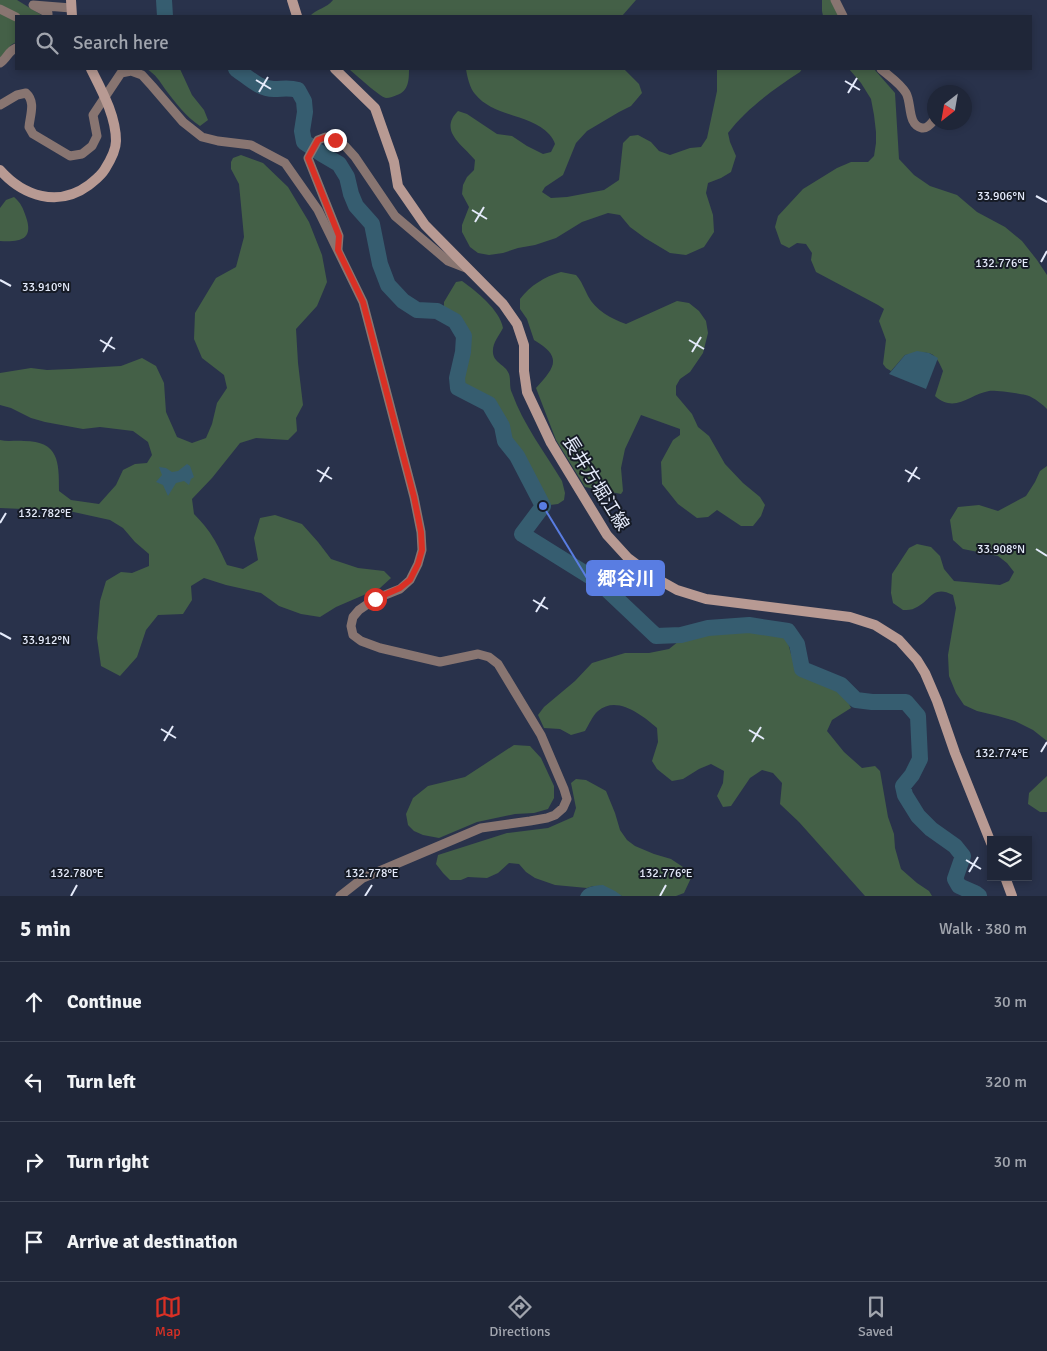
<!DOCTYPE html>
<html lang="en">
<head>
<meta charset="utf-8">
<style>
  :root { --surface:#1f2638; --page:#272e40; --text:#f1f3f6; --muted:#a1a5ae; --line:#3c4353; --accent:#d93025 }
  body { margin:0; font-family:Signika,"Noto Sans JP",sans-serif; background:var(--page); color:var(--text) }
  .controls { position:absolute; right:15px; bottom:15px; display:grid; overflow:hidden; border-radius:0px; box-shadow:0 2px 8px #0003 }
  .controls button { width:45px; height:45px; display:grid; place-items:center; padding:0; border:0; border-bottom:1px solid var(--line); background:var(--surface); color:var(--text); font:25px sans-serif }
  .compass { position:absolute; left:927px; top:85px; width:45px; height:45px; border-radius:50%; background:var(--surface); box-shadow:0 2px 8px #0003; rotate:211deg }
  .stop { position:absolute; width:15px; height:15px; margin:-11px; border:4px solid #d93025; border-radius:50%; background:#fff }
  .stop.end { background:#d93025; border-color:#fff; box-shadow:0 1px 5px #0008 }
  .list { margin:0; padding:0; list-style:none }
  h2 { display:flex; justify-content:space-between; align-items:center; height:65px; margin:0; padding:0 20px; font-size:21px }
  h2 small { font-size:16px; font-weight:400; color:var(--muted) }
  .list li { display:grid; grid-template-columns:32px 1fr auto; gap:15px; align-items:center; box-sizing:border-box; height:80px; padding:0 20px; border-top:1px solid var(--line) }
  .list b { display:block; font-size:19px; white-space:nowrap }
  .list em { font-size:16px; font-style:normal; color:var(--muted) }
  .icon { flex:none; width:28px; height:28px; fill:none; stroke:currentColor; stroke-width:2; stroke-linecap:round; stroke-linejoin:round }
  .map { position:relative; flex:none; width:1047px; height:896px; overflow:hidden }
  .search { position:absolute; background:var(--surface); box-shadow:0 2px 8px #0003; left:15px; right:15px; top:15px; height:55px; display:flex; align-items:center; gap:12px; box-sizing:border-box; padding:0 18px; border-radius:0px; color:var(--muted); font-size:19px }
  .sheet { height:385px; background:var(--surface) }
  nav { display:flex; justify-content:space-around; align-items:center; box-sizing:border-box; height:70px; border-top:1px solid var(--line); background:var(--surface); font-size:14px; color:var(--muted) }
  nav a { display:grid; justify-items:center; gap:2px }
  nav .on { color:var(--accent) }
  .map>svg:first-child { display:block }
  .green { fill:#446047 }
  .water { fill:#365d70 }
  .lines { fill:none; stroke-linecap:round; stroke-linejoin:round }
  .river { stroke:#365d70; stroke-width:16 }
  .minor { stroke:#887571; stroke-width:9 }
  .secondary { stroke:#b89a93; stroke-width:10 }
  .route { stroke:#d93025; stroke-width:6 }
  .ticks { fill:none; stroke:#e4eafa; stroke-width:2 }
  .labels { text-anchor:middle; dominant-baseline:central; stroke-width:4; stroke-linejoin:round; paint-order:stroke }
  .street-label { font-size:18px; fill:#e4eafa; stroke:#161b26 }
  .ticks-label { font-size:12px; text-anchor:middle; fill:#e4eafa; stroke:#161b26; stroke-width:4; stroke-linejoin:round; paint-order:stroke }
  .leader { fill:none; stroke:#597de2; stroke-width:2 }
  .callout-dot { fill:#597de2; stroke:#161b26; stroke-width:2 }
  .callout { fill:#597de2; stroke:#597de2; stroke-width:2 }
  .callout-label { font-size:19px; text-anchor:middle; font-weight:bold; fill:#fff }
</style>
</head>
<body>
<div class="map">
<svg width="1047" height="896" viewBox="0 0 1047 896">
  <rect width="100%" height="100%" fill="#29324b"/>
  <!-- green -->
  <g class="green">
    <path d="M 0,0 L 17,0 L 43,16 L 16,16 L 16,42 L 11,45 L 2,57 L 0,58 Z"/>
    <path d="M 333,0 L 636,0 L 622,16 L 310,16 C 316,9 327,8 333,0 Z"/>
    <path d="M 822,0 L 831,0 L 840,16 L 823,16 L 822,11 Z"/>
    <path d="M 147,69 L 180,69 L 192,95 L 204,110 L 208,120 L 200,126 C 186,117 175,102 165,89 C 159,80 156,75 147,69 Z"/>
    <path d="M 349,69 L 409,69 C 409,79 409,91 397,95 C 394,96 390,98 386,98 C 380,97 355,74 349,69 Z"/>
    <path d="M 466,69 L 624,69 L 639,84 L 642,93 L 631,106 L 619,112 L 587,131 L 576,143 L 563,175 L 545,187 L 542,192 L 551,198 L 567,197 L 604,190 L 619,180 L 623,143 L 630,136 L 638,135 L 651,142 L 659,151 L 670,155 L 690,148 L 701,147 L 707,138 L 717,91 L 717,69 L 802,69 L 800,72 C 774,89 747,108 728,133 L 730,142 L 736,156 L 731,172 L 721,178 L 708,183 L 706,193 L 713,215 L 714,232 L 704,247 L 686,255 L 670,253 L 645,238 L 630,227 L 620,215 L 608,213 L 582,222 L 556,238 L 535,245 L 518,248 L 503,253 L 489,255 L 478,253 L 470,247 L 462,232 L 462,225 L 469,207 L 462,194 L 463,185 L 467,177 L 474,170 L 475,160 C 463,145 438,131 458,111 L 467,114 L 497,134 L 512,136 L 527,146 L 543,154 L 551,152 L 555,144 C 554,141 552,137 549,134 C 531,114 493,117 475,94 C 470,89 467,76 466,69 Z"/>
    <path d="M 849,69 L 874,69 L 895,93 L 899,159 L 914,175 L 930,186 L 957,195 L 977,212 L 1005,227 L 1022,241 L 1037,260 L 1047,275 L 1047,409 C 1043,405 1037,400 1031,397 C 1027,394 995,390 989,391 C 970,394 955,414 935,396 L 943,371 C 933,347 928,353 905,355 L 891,371 L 886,368 L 883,364 L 886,340 L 879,321 L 884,309 L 878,305 L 816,272 L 811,260 L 812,253 L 806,244 L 797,243 L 789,248 L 781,244 L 775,227 L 778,216 L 803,189 L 837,168 L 851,162 L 868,162 L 874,156 L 876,143 L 876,132 L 874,115 L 871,99 L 861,83 Z"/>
    <path d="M 241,155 L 263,163 L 288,187 L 309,222 L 322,255 L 327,282 L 317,306 L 296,329 L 298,363 L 303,405 L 296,418 L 297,431 L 288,440 L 256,438 L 240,443 L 212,478 L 192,499 L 194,514 C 211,531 217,543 227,565 L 243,569 L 258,560 L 254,538 L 260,518 L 275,515 L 302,524 L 318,542 L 331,559 L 358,568 L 384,571 L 391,578 L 380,588 L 336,607 L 320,617 L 301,614 L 279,606 L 261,593 L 226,585 L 204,578 L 191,586 L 192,600 L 183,614 L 158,615 L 146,630 L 137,657 L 120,676 L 101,666 L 97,638 L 100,601 L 106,581 L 121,572 L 132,573 L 149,566 L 149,554 L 135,542 L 123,528 L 110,520 L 69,511 L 0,508 L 0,440 C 8,442 16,440 24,441 C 59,441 59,462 59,491 L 71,500 L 99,504 L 116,485 L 123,470 L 135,464 L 147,463 L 152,455 L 148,442 L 133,431 L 100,427 L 83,429 L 45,422 L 31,418 L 11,408 L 0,405 L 0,373 L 31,368 L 47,370 L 70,369 L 121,366 L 142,358 L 156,366 L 164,383 L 166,412 L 177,437 L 192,443 L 206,438 L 212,424 L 217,403 L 227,388 L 224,375 L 202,358 L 194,339 L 195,313 L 216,278 L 236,267 L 244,237 L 239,184 L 231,169 L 231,162 L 233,158 Z"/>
    <path d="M 14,197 C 21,203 23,208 26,217 C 34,240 20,242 0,241 L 0,208 L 6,200 Z"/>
    <path d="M 561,272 L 576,275 C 582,282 584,288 588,296 C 595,310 612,319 626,324 L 677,301 L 689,303 L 699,311 L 706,321 L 708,333 L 703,353 L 690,372 L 680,379 L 676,386 L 676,395 L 692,414 L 698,427 L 709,436 L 725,464 L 743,483 L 760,497 L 765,505 L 761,516 L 753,526 L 741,526 L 717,510 L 708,517 L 697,518 L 678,504 L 662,484 L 661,462 L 673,440 L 680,435 L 680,429 L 641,415 L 625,449 L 621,468 L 623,491 L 621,494 L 585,487 L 556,440 L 536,388 C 555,367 563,357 534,340 L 527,319 L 520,309 L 520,299 C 531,285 544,277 561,272 Z"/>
    <path d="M 462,281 C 476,291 500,310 503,328 C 499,336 492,343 493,353 C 494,363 506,365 509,374 C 511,380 509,387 512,393 C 523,424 545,453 562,481 L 565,493 L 564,500 L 558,504 L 550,505 L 543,500 L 518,455 L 507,440 L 503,425 L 490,402 L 460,386 C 458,371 469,348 466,336 C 462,324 452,317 444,308 L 444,302 L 456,282 Z"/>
    <path d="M 1047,466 L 1047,741 L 1033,730 L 1015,721 L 998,716 L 977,711 L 964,705 L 956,693 L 949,676 L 948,655 L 956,608 L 953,595 C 932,584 931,601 915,608 C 912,610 907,610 903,610 L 893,603 L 891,593 L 892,574 L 909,548 L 917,544 L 931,547 L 940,556 L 944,569 L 954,581 L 1000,585 L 1009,581 L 1014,572 L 1007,563 L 998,556 L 963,549 L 953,540 L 950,520 L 958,507 L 979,505 L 998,511 L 1026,496 L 1035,482 L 1040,471 Z"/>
    <path d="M 748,629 L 764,631 L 787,639 L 791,654 L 800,673 L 832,687 L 845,696 L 851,708 L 832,720 L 827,731 L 844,752 L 862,768 L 875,766 L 880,771 L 888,817 L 894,834 L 895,848 L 901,869 L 917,883 L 929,891 L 932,896 L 865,896 L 799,822 L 780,804 L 782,783 L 773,773 L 762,770 L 750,778 L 731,806 L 723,807 L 717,796 L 723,783 L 724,771 L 711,764 L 699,769 L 683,779 L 672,781 L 657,769 L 652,761 L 658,742 L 657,728 C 642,715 617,695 598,711 C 592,716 589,725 585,731 L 571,735 L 560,729 L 544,728 L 538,715 L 544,707 L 575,681 L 592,663 L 625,653 L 649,653 L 669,649 L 679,641 L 708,634 Z"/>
    <path d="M 514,745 L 530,746 L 541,758 L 554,786 L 554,798 L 548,809 L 534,813 L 515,814 L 477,822 L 439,838 L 423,835 L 414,831 L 408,825 L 406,814 L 413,798 L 428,786 L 465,777 Z"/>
    <path d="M 1047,776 L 1047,812 L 1040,812 L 1028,804 L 1029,793 Z"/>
    <path d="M 576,779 L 586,780 L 606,791 L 615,813 L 620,830 L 627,840 L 635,846 L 654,854 L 671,859 L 689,871 L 691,878 L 684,893 L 676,896 L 622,896 L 593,886 L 587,888 L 555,885 L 535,878 L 526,872 L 519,864 L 509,863 L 498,873 L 487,878 L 468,877 L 461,880 L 450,880 L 443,873 L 436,864 L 438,855 L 507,833 L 548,828 L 573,817 L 576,808 L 571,783 Z"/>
  </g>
  <!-- water -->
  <g class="water">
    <path d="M 917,351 L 929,353 L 938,358 L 926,389 L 889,374 L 905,355 Z"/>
    <path d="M 187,464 L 190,466 L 194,477 L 191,479 L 189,485 L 184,481 L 176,483 L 168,496 L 163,485 L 156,482 L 162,475 L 159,467 L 166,468 L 172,472 L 178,471 Z"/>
    <path d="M 603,885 L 615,891 L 622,896 L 580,896 C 584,886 593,886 603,885 Z"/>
  </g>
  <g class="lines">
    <!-- river -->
    <g class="river">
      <path d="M 164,0 L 165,16"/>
      <path d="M 236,69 C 248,77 259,89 274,89 C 283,89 288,87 298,90 L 304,101 L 305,112 L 302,131 L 304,142 L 322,154 L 339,164 L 347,177 L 351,194 L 356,206 L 372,224 L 380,264 L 388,285 L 403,301 L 417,310 L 437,311 L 455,321 L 464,336 L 463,352 L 457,378 L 458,388 L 489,404 L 502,426 L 505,441 L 517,456 L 543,506 L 522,534 L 599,582 L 656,636 L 681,635 L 708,628 L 749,625 L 788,631 L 797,644 L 802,669 L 841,685 L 856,700 L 872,702 L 906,702 L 918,716 L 920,759 L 912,775 L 903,786 L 905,795 L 918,816 L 931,829 L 955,846 L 963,856 L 955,879 L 959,886 L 975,893 L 979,896"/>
    </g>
    <!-- minor -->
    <g class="minor">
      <path d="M 835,0 L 843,16"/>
      <path d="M 0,9 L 16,17"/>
      <path d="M 48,16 L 48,13 L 33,5 L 71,8"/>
      <path d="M 0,63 C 7,59 8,51 16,48"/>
      <path d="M 881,69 C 889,76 900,83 906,93 C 912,103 907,125 922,128 C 927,129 931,124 934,120"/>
      <path d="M 0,105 L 17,95 L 26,93 C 36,102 30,115 29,127 L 33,134 L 70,156 L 82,154 L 92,146 L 97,136 L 93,115 L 121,73 L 131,71 L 142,75 L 152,86 L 183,122 L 202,137 L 218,141 L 251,145 L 285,163 L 318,210 L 363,302 L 414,497 L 421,532 L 422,550 L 418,564 L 410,580 L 400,589 L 375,599 L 359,610 L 353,617 L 351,626 L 353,635 L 361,641 L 380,648 L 440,662 L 478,654 L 489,657 L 498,664 L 541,735 L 564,789 L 567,799 L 563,808 L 555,815 L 547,818 L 530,821 L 481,828 L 363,878 L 340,896"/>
      <path d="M 338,249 L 339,236 L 308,158 L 318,140 L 326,137 L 335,140 L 345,146 L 355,157 L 395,216 L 448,261 L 466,268"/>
    </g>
    <!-- secondary -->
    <g class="secondary">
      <path d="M 71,0 L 72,16"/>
      <path d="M 292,0 L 297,16"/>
      <path d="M 335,69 L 375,108 L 394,162 L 398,186 L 425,225 L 503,304 L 517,324 L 524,345 L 524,371 L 527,392 L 551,443 L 607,535 L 628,558 L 652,576 L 677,590 L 706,599 L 850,617 L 875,625 L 899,640 L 917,660 L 925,673 L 937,701 L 955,753 L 991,843"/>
      <path d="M 0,170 C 23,196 58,208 89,185 C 95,180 101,176 105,169 C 110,161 116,151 116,141 C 116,116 102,91 91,69"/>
      <path d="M 1005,877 L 1012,896"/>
    </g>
  </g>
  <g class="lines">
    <!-- route -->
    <path class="route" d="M 335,140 L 326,137 L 318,140 L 308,158 L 339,236 L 338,250 L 363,302 L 414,497 L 421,532 L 422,550 L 418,564 L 410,580 L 400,588 L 375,599"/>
  </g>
  <!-- ticks -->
  <path class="ticks" d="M 256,80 L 271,89M 845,81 L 860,90M 259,92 L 268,77M 848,93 L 857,78M 1036,196 L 1047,202M 472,210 L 487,219M 475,222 L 484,207M 1041,262 L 1047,251M 0,280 L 11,286M 100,340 L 115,349M 689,340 L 704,349M 103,352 L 112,337M 692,352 L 701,337M 317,470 L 332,479M 905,470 L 920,479M 320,482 L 329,467M 908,482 L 917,467M 0,523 L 6,513M 1036,549 L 1047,556M 533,600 L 548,609M 536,612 L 545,597M 0,633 L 11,639M 161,729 L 176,738M 749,730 L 764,739M 164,741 L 173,726M 752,742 L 761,727M 1041,752 L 1047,742M 966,860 L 981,869M 969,872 L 978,857M 71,896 L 77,885M 365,896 L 372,885M 660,896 L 666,885"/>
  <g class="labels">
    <!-- street labels -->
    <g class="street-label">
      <text transform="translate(596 483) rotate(58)">長井方堀江線</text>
    </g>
  </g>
  <g class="ticks-label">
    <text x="1001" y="200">33.906°N</text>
    <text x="1002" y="267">132.776°E</text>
    <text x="46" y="291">33.910°N</text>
    <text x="45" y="517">132.782°E</text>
    <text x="1001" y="553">33.908°N</text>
    <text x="46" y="644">33.912°N</text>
    <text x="1002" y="757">132.774°E</text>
    <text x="77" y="877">132.780°E</text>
    <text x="372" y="877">132.778°E</text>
    <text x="666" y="877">132.776°E</text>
  </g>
  <!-- callouts -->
  <path class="leader" d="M543 506L587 578"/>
  <circle class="callout-dot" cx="543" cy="506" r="5"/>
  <rect class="callout" x="587" y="561" width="77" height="34" rx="5"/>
  <g class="callout-label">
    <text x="626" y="585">郷谷川</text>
  </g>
</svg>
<div class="controls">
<button><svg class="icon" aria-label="layers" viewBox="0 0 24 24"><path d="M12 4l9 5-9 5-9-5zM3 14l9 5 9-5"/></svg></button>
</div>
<svg class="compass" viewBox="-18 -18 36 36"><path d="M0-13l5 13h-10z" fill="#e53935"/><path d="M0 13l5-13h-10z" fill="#a1a5ae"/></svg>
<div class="stop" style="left:375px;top:599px"></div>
<div class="stop end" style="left:335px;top:140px"></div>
<div class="search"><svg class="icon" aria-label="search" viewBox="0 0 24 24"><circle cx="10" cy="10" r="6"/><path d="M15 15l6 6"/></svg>Search here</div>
</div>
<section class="sheet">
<h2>5 min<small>Walk · 380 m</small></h2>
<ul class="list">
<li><svg class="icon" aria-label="ahead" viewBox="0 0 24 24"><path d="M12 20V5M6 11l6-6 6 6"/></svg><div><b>Continue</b></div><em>30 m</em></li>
<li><svg class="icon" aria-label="left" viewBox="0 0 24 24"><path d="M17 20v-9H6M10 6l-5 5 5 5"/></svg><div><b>Turn left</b></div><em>320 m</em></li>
<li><svg class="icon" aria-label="right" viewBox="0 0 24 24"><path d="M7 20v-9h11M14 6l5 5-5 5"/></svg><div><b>Turn right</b></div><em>30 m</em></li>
<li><svg class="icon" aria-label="arrive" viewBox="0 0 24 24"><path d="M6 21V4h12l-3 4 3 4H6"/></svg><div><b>Arrive at destination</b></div></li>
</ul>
</section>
<nav>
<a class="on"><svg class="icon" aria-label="map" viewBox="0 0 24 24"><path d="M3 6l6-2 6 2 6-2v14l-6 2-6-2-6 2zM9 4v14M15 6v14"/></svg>Map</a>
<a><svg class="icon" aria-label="directions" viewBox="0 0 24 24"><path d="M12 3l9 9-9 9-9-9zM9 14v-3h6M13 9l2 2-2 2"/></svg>Directions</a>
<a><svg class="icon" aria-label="saved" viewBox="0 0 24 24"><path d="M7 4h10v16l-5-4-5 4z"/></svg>Saved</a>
</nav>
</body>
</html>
